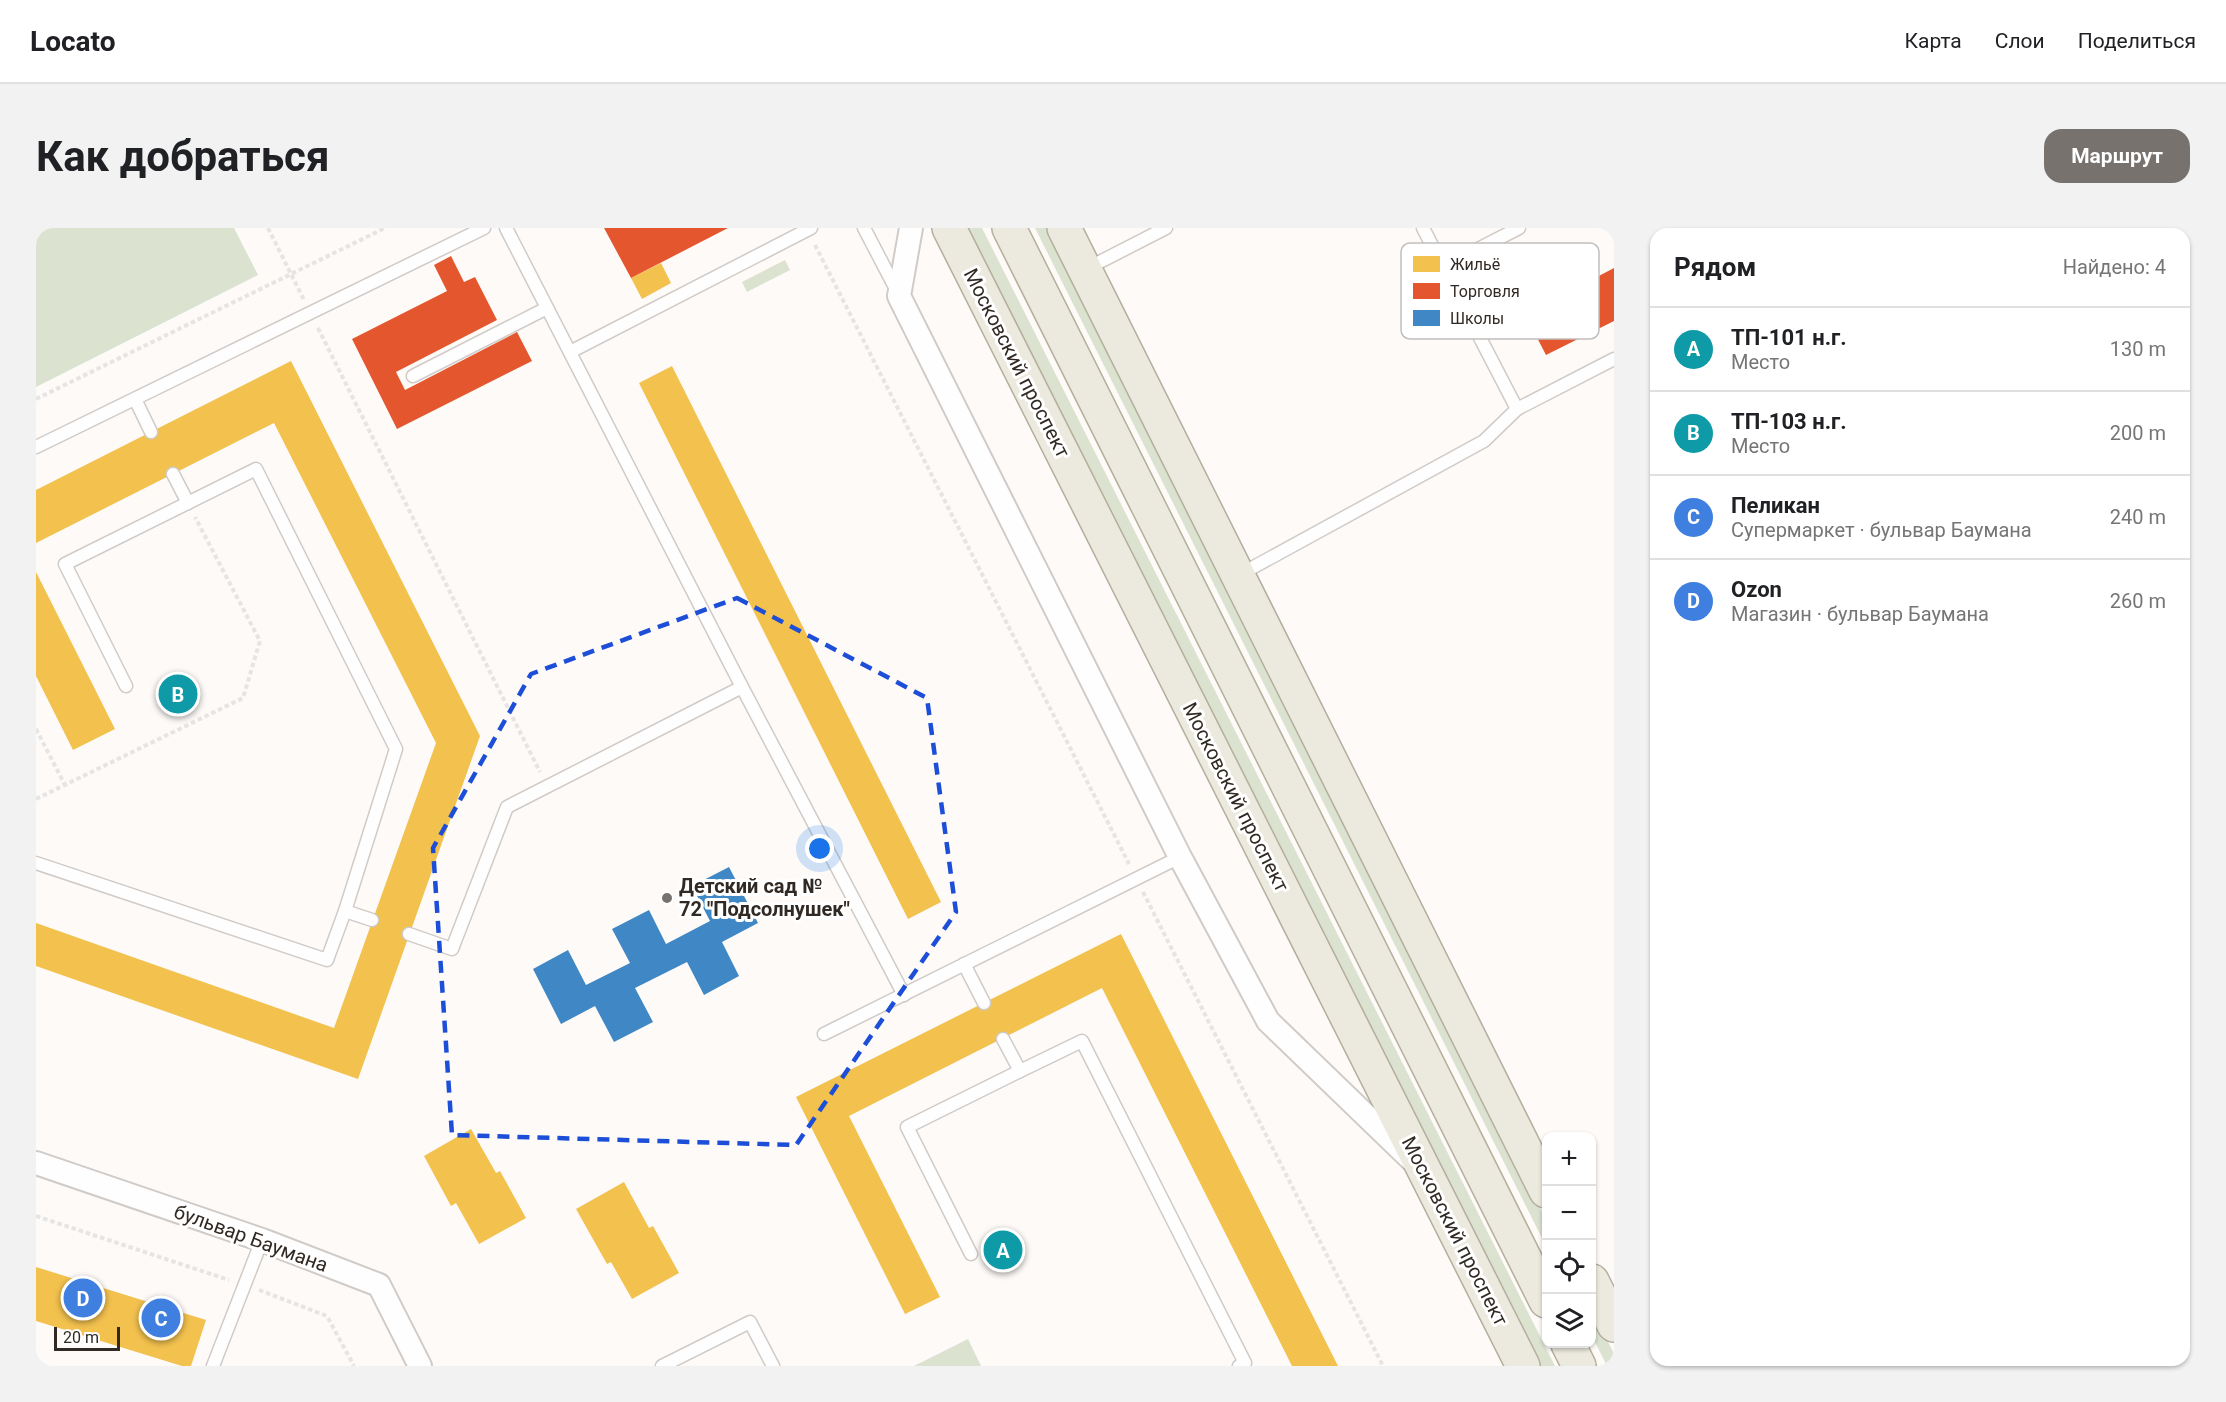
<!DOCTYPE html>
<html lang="ru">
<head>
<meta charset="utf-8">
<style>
  :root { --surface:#fff; --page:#f2f2f2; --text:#202124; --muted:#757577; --line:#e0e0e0; --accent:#78726e }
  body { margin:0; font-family:Roboto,sans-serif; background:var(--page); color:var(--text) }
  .controls { position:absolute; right:18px; bottom:18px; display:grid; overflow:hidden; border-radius:12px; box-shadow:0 2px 4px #0004 }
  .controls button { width:54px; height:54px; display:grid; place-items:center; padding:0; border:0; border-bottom:2px solid var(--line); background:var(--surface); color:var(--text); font:30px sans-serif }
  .scale { position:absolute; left:18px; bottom:15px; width:66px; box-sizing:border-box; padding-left:6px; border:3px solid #312923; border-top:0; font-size:16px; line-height:21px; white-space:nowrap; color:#312923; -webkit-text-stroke:4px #fff; paint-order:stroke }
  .you { position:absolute; left:784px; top:621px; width:21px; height:21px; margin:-15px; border:4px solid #fff; border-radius:50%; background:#1a73e8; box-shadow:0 0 0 9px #1a73e833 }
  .badge { display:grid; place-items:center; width:39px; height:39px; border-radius:50%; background:var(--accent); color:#fff; font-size:20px; font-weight:700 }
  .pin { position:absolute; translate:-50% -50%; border:3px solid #fff; box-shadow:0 2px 6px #0006 }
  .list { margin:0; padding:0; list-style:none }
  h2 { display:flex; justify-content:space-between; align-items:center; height:78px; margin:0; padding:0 24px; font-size:26px }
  h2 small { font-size:20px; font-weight:400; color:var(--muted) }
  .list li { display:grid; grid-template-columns:39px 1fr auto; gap:18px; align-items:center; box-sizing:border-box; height:84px; padding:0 24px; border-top:2px solid var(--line) }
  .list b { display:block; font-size:22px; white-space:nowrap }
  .list p { margin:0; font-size:20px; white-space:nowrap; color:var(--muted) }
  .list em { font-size:20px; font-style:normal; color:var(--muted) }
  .icon { flex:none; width:33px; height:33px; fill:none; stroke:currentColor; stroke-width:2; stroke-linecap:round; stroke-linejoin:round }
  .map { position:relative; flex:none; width:1578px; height:1138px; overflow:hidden; border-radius:18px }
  header { display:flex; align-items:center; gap:36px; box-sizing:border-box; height:84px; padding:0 30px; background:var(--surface); border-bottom:2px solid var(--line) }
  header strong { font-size:28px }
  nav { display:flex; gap:33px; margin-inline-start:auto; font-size:21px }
  .intro { display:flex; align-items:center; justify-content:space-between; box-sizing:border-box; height:144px; padding:0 36px }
  h1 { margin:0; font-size:42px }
  .button { padding:15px 27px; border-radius:18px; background:var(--accent); color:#fff; font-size:21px; font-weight:700 }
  main { display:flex; gap:36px; padding:0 36px }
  aside { flex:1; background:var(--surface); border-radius:18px; box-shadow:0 2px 4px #0004 }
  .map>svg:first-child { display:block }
  .green { fill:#dbe2cf }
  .homes { fill:#f2c14e }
  .shops { fill:#e4572e }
  .schools { fill:#3f88c5 }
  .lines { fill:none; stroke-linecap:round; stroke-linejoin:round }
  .service-casing { stroke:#d0cbc7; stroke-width:15 }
  .minor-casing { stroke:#d0cbc7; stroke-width:26 }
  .primary-casing { stroke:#b4ae9c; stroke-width:36 }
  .path { stroke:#e6e5e4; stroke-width:4; stroke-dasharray:4.5 3; stroke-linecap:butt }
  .service { stroke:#fffefe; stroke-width:12 }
  .minor { stroke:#fffefe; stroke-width:22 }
  .primary { stroke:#ece9de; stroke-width:33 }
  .marked { fill:none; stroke:#1d4ed8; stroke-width:4.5; stroke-dasharray:12 8; stroke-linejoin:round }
  .poi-dot { fill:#78726e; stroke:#fff; stroke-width:2 }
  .labels { text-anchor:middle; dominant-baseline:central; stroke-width:6; stroke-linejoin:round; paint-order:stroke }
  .street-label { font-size:20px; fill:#312923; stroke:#fff }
  .poi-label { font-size:20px; font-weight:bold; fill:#312923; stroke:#fff; text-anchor:start }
  .key { fill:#fff; stroke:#c1bfbd; stroke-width:1.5 }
  .key-label { font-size:16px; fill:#312923 }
</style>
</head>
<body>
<header>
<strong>Locato</strong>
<nav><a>Карта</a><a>Слои</a><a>Поделиться</a></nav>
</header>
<div class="intro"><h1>Как добраться</h1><a class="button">Маршрут</a></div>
<main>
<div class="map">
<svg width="1578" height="1138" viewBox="0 0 1578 1138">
  <rect width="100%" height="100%" fill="#fdfaf8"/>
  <!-- green -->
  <g class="green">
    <path d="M 0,0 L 198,0 L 222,47 L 0,159 Z"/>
    <path d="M 932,0 L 946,0 L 1519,1138 L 1504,1138 Z"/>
    <path d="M 999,0 L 1012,0 L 1510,992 L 1510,1018 Z"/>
    <path d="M 749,32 L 754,42 L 711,64 L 706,54 Z"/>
    <path d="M 1556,1081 L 1578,1126 L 1578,1138 L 1571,1138 L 1556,1108 Z"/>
    <path d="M 932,1111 L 945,1138 L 878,1138 Z"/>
  </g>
  <!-- homes -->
  <g class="homes">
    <path d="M 625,35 L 635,55 L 606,71 L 595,50 Z"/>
    <path d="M 255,133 L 444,508 L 322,851 L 0,738 L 0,695 L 298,800 L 400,515 L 238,195 L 0,315 L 0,262 Z"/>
    <path d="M 636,138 L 905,674 L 872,691 L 603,155 Z"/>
    <path d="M 0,344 L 79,501 L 37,522 L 0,448 Z"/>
    <path d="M 152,448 L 162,468 L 132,483 L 122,463 Z"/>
    <path d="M 1085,706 L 1302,1138 L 1256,1138 L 1066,760 L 813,888 L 904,1069 L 869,1086 L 760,869 Z"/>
    <path d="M 435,901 L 460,945 L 464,943 L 490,990 L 443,1016 L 420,975 L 415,978 L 388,928 Z"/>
    <path d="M 588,954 L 613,1000 L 617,998 L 643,1045 L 596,1071 L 575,1034 L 571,1036 L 540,981 Z"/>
    <path d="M 977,1004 L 987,1024 L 958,1039 L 948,1019 Z"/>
    <path d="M 0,1039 L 170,1092 L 155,1138 L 146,1138 L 0,1093 Z"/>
  </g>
  <!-- shops -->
  <g class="shops">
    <path d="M 568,0 L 692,0 L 595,50 Z"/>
    <path d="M 415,28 L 428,54 L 439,49 L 461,92 L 360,144 L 369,162 L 481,104 L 496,133 L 361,201 L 316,111 L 411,63 L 398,37 Z"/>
    <path d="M 1520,36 L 1534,63 L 1578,40 L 1578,93 L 1510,127 L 1475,59 Z"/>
  </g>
  <!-- schools -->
  <path class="schools" d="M 693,639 L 722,695 L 686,714 L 703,748 L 668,767 L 651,734 L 599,760 L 617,794 L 578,814 L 559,778 L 525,796 L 497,741 L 532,722 L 550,757 L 594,735 L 576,701 L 613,682 L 630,716 L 674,693 L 656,658 Z"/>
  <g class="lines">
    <defs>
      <g id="service">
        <path d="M 470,0 L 706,459 L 868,767"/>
        <path d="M 828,0 L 862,65"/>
        <path d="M 1387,0 L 1481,181 L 1578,131"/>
        <path d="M 1407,39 L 1483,0"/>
        <path d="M 1050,41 L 1130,0"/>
        <path d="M 534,124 L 775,0"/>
        <path d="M 377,148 L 511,80"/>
        <path d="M 99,171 L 115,204"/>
        <path d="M 0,219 L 448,0"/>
        <path d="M 137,246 L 152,275"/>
        <path d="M 1203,347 L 1448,213 L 1481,181"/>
        <path d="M 0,635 L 291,732 L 309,683 L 360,521 L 220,241 L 29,336 L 90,458"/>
        <path d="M 309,683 L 336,692"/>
        <path d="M 373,706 L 416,721 L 471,579 L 706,459"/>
        <path d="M 928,736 L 948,775"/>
        <path d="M 788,806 L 1144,629"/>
        <path d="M 967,811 L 984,843 L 1046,813 L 1209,1135 L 1203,1138"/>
        <path d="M 935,1026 L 871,899 L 984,843"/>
        <path d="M 177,1138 L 226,1012"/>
        <path d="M 626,1138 L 714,1094 L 737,1138"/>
      </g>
      <g id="minor">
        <path d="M 875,0 L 863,68 L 1144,629 L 1232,793 L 1376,932"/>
        <path d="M 0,935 L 226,1012 L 343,1057 L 384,1138"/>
      </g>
      <g id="primary">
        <path d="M 913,0 L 1487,1138"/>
        <path d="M 973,0 L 1510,1073"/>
        <path d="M 1028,0 L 1510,963"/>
        <path d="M 1556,1053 L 1578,1097"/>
        <path d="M 1532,1116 L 1543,1138"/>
      </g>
    </defs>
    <!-- service casing -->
    <use href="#service" class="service-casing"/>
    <!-- minor casing -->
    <use href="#minor" class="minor-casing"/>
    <!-- primary casing -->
    <use href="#primary" class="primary-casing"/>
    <!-- path -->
    <g class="path">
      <path d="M 232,0 L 268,72"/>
      <path d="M 779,17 L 1093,636"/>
      <path d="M 282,100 L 504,544"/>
      <path d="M 0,171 L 349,0"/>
      <path d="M 0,501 L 29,557"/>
      <path d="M 0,571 L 207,470 L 224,413 L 159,289"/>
      <path d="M 1107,664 L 1347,1138"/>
      <path d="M 0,988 L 193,1052"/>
      <path d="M 223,1062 L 291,1088 L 318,1138"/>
    </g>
    <!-- service -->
    <use href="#service" class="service"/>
    <!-- minor -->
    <use href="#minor" class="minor"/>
    <!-- primary -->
    <use href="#primary" class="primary"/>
  </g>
  <!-- marked area -->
  <path class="marked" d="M 701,370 L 891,470 L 920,684 L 760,917 L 416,907 L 397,620 L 495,446 Z"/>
  <!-- markers -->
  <circle class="poi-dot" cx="631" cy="670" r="6"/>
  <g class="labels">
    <!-- street labels -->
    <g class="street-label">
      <text transform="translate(981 135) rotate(63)">Московский проспект</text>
      <text transform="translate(1200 569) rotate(63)">Московский проспект</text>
      <text transform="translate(1419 1003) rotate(63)">Московский проспект</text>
      <text transform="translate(215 1010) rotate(20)">бульвар Баумана</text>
    </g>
    <!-- poi labels -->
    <g class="poi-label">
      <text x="643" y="658">Детский сад №<tspan x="643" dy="23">72 "Подсолнушек"</tspan></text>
    </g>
  </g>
  <!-- legend -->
  <rect x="1365" y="15" width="198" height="96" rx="9" class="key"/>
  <rect x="1377" y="28" width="27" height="16" fill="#f2c14e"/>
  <rect x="1377" y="55" width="27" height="16" fill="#e4572e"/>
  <rect x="1377" y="82" width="27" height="16" fill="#3f88c5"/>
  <g class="key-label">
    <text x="1414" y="42">Жильё</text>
    <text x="1414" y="69">Торговля</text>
    <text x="1414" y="96">Школы</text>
  </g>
</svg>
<div class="controls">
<button>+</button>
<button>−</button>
<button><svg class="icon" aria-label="locate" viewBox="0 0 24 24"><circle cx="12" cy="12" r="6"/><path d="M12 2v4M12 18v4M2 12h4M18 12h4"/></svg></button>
<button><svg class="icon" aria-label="layers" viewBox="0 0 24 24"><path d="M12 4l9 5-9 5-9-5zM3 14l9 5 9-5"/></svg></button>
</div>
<div class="scale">20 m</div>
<div class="you"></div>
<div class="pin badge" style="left:967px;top:1022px;background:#0f9aa8">A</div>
<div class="pin badge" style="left:142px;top:466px;background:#0f9aa8">B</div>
<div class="pin badge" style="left:125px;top:1090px;background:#3f7fe0">C</div>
<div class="pin badge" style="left:47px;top:1070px;background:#3f7fe0">D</div>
</div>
<aside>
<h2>Рядом<small>Найдено: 4</small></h2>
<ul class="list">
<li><span class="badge" style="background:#0f9aa8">A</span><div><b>ТП-101 н.г.</b><p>Место</p></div><em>130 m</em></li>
<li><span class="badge" style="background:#0f9aa8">B</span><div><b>ТП-103 н.г.</b><p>Место</p></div><em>200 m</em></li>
<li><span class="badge" style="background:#3f7fe0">C</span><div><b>Пеликан</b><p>Супермаркет · бульвар Баумана</p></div><em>240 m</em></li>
<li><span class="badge" style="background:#3f7fe0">D</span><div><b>Ozon</b><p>Магазин · бульвар Баумана</p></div><em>260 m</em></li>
</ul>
</aside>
</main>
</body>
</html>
